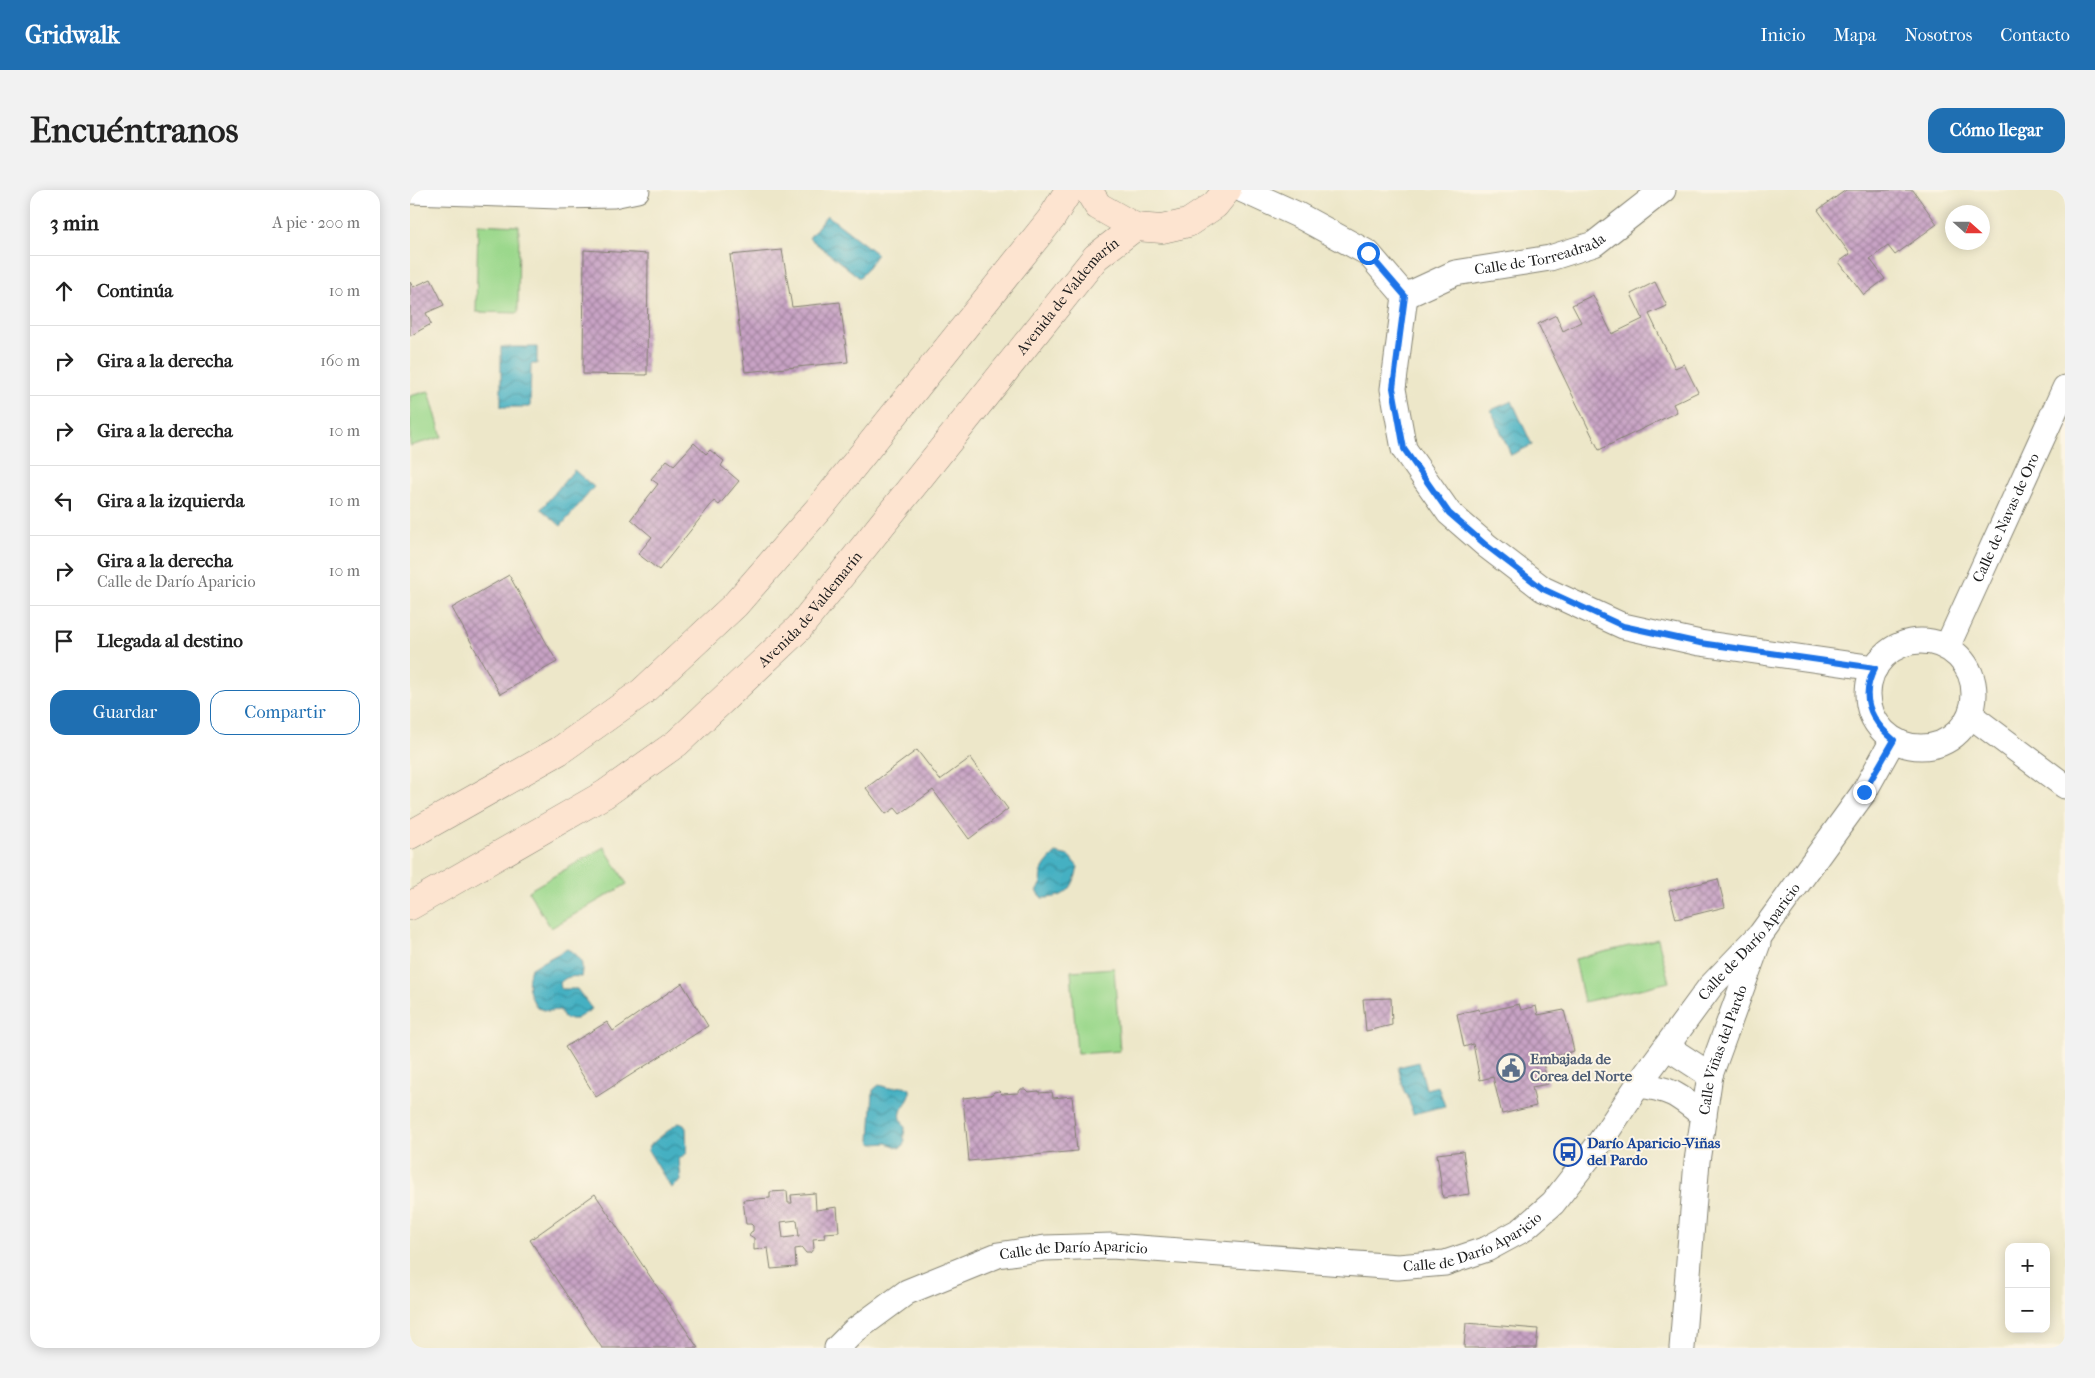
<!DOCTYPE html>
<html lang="es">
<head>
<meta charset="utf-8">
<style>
  :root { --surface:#fff; --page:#f2f2f2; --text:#222; --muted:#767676; --line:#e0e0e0; --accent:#1f6fb2 }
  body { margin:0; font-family:"IM FELL French Canon",serif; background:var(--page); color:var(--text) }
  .controls { position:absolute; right:15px; bottom:15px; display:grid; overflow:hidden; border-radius:10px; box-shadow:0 2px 12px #0003 }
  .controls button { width:45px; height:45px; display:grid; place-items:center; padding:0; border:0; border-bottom:1px solid var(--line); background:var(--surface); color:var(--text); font:25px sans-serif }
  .compass { position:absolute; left:1535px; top:15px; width:45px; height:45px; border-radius:50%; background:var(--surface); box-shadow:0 2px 12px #0003; rotate:111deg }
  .stop { position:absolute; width:15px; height:15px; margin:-11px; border:4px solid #1a73e8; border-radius:50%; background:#fff }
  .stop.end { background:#1a73e8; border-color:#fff; box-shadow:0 1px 5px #0008 }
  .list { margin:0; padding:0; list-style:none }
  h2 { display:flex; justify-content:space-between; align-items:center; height:65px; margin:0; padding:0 20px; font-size:21px }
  h2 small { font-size:16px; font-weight:400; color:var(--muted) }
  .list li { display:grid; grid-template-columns:32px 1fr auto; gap:15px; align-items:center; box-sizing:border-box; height:70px; padding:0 20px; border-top:1px solid var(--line) }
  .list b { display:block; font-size:19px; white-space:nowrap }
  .list p { margin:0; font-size:16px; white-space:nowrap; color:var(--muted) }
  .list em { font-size:16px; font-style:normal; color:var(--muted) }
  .actions { display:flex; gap:10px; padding:15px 20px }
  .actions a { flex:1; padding:11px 0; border:1px solid var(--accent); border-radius:15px; text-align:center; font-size:18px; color:var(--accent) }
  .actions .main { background:var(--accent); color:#fff }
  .icon { flex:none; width:28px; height:28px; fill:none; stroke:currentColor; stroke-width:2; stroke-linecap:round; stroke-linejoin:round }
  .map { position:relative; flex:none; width:1655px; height:1158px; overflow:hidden; border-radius:15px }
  header { display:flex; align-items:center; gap:30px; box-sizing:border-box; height:70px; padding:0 25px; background:var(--accent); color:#fff }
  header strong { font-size:24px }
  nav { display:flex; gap:28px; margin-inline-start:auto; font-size:18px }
  .intro { display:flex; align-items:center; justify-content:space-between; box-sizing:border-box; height:120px; padding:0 30px }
  h1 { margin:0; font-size:35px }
  .button { padding:12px 22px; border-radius:15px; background:var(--accent); color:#fff; font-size:18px; font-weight:700 }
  main { display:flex; gap:30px; padding:0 30px }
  aside { flex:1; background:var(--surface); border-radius:15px; box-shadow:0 2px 12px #0003 }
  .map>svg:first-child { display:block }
  .garden { fill:#9bd88c; stroke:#5c7a54 }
  .water { fill:url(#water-waves); stroke:#30666f }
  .building { fill:url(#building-cross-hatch); fill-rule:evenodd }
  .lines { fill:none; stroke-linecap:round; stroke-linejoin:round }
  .street-casing { stroke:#848272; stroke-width:27 }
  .secondary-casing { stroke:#848272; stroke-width:29 }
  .street { stroke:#fff; stroke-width:25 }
  .secondary { stroke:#fde4d0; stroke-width:28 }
  .route { stroke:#1a73e8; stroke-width:6 }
  .labels { text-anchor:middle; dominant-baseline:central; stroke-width:4; stroke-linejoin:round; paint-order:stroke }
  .street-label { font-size:15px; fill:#1c1c1c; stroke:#fcf5e5 }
  .service-label { font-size:15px; font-weight:bold; fill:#4e5e75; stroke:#fcf5e5; text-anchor:start }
  .transit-label { font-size:15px; font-weight:bold; fill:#164399; stroke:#fcf5e5; text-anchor:start }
</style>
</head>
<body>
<header>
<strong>Gridwalk</strong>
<nav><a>Inicio</a><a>Mapa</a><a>Nosotros</a><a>Contacto</a></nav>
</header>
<div class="intro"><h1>Encuéntranos</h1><a class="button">Cómo llegar</a></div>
<main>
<aside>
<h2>3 min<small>A pie · 200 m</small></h2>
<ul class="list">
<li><svg class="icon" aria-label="ahead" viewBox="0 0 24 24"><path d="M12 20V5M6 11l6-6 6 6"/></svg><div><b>Continúa</b></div><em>10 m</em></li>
<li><svg class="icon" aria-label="right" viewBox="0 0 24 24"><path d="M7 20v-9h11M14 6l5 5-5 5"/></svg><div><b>Gira a la derecha</b></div><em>160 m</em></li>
<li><svg class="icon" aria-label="right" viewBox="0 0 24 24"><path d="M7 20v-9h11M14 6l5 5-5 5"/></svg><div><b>Gira a la derecha</b></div><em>10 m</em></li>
<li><svg class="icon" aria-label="left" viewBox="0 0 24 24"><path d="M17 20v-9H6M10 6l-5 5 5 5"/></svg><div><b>Gira a la izquierda</b></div><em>10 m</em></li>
<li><svg class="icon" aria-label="right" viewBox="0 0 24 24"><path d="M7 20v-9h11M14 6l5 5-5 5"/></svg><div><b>Gira a la derecha</b><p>Calle de Darío Aparicio</p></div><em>10 m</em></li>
<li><svg class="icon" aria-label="arrive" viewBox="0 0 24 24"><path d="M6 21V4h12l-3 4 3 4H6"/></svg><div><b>Llegada al destino</b></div></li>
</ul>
<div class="actions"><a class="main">Guardar</a><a>Compartir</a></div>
</aside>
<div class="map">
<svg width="1655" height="1158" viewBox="0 0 1655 1158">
  <defs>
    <pattern id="water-waves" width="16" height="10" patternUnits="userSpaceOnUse" patternTransform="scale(1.25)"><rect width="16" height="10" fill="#44b0c2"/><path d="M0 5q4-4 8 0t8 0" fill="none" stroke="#388e9d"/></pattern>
    <pattern id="building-cross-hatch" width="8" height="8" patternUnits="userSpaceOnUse" patternTransform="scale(1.25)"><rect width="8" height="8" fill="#c8a3c5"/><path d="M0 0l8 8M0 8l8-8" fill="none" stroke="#a2849f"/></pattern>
  </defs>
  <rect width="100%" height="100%" fill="#fcf5e5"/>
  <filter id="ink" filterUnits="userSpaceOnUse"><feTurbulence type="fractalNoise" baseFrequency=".02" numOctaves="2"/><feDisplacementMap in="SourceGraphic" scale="10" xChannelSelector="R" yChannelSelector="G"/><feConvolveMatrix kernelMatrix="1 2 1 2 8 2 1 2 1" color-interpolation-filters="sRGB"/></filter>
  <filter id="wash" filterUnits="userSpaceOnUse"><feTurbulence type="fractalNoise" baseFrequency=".0096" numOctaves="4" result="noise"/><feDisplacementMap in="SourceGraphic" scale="20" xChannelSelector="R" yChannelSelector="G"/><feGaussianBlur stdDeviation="1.12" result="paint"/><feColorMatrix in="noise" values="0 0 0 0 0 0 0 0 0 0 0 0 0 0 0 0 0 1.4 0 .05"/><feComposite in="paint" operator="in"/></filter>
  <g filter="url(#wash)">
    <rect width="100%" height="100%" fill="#ede7c9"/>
    <!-- garden -->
    <g class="garden">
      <path d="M 68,34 L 109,36 L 108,123 L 66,122 Z"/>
      <path d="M 19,201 L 32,247 L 0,256 L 0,206 Z"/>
      <path d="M 194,657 L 217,694 L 141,738 L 118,701 Z"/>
      <path d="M 1248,749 L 1259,792 L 1174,812 L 1165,769 Z"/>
      <path d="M 704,778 L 710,861 L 667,864 L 661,781 Z"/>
    </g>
    <!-- water -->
    <g class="water">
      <path d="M 417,25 L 467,64 L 450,88 L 399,48 Z"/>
      <path d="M 91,157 L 127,157 L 127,174 L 121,174 L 120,217 L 91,217 Z"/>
      <path d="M 1102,211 L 1122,255 L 1101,265 L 1081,220 Z"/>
      <path d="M 164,280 L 184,297 L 151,336 L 131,319 Z"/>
      <path d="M 646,663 L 659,666 L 668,677 C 663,700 656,708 632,708 L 626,701 L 631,695 C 628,681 636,672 646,663 Z"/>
      <path d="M 157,759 C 171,766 174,772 171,787 C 162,786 156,786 150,793 L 151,799 L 167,799 L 182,819 L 166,829 L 155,829 L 150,820 L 138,821 L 127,818 C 118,803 116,794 121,778 Z"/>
      <path d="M 1009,872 L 1016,899 L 1028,896 L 1035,916 L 1003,924 L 997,904 L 995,904 L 988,877 Z"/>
      <path d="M 469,895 L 479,898 L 494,896 L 500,899 C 501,912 494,912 491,922 C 489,929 494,933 495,938 C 495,944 492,945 495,950 L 493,956 L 490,958 L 477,953 L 463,954 L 460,951 L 463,900 Z"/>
      <path d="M 268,933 L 273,934 L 276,938 L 277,963 L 269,969 L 271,991 L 261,998 L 238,960 L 240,955 Z"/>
    </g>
    <g id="blocks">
      <!-- building -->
      <g class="building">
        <path d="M 1436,0 L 1503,0 L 1527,34 L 1485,65 L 1478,56 L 1460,69 L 1475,89 L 1454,105 L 1429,72 L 1440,64 L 1408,20 Z"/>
        <path d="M 174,60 L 238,64 L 237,185 L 173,184 Z"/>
        <path d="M 372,60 L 382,117 L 430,112 L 438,172 L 335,182 L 320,65 Z"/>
        <path d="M 21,89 L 34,115 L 16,123 L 21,134 L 0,146 L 0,92 L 3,97 Z"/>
        <path d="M 1245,92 L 1257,116 L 1239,124 L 1265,178 L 1274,174 L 1288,202 L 1263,214 L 1267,222 L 1189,260 L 1128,134 L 1146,125 L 1153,141 L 1171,132 L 1162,115 L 1183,105 L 1202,144 L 1233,129 L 1221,104 Z"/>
        <path d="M 284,253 L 296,264 L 300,260 L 314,271 L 311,276 L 329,291 L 309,315 L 304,311 L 249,380 L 228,364 L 242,347 L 221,329 L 248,294 L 241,289 L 257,270 L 264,275 Z"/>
        <path d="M 99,385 L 147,472 L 90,504 L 42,418 Z"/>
        <path d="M 507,560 L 530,590 L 560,568 L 598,619 L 559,649 L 523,600 L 490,624 L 485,618 L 476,624 L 456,598 Z"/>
        <path d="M 1308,689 L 1315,717 L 1266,729 L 1259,701 Z"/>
        <path d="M 272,793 L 298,836 L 186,907 L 155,857 L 197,832 L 203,841 Z"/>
        <path d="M 981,808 L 982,835 L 956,841 L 953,809 Z"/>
        <path d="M 1109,814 L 1111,820 L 1126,816 L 1128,825 L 1154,820 L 1164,861 L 1132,869 L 1138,894 L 1122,897 L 1126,916 L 1092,924 L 1083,887 L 1070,890 L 1063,854 L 1054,857 L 1047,824 L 1069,819 L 1070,823 Z"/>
        <path d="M 611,899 L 615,899 L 618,902 L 629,901 L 629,903 L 642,902 L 643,908 L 662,906 L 667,961 L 559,971 L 553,908 L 581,905 L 584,902 L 589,901 L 592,904 L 608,903 Z"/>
        <path d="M 1053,961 L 1059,1004 L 1033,1008 L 1027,964 Z"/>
        <path d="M 377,1001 L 378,1013 L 382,1013 L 381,1005 L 405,1003 L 406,1020 L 427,1017 L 429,1042 L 414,1043 L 415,1048 L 403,1049 L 404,1058 L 400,1063 L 396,1063 L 392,1058 L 385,1059 L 386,1077 L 361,1079 L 358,1058 L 344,1060 L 344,1048 L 339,1045 L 341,1042 L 343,1041 L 343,1036 L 341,1034 L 336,1034 L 333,1010 L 360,1008 L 360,1002 ZM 387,1030 L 389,1046 L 373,1048 L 371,1032 Z"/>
        <path d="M 185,1004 L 288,1158 L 192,1158 L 120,1050 Z"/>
        <path d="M 1056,1133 L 1128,1139 L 1126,1158 L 1054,1158 Z"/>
      </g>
    </g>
  </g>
  <g filter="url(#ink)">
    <use href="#blocks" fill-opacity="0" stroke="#848272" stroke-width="1"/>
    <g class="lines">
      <defs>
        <g id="street">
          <path d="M 833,0 L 888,25 L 958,63 L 995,106 L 983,199 L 994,259 L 1039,323 L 1077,356 L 1133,399 L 1213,436 L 1290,453 L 1465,478"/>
          <path d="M 0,1 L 148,6 L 203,5 L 227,0"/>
          <path id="s1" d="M 995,106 L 1045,83 L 1140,68 L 1184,54 L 1253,0"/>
          <circle cx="1511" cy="504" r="53"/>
          <path id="s2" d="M 1537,457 L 1655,198"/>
          <path d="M 1560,525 L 1655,596"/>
          <path d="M 1257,857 L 1300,885"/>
          <path d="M 1228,895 C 1262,899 1268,905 1294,926"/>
          <path id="s3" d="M 427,1158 L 444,1141 L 497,1102 L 588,1065 L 635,1058 L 702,1056 L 988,1077 L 1035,1073 L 1077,1059 L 1112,1040 L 1143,1013 L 1186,958 L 1228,895 L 1300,797 L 1351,744 L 1454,602 L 1483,550"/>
          <path id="s4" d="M 1272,1158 L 1287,971 L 1300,885 L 1348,753"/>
        </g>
        <g id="secondary">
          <path d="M 678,0 L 688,16 L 725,37 L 752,39 L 778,33 L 805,15 L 817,0"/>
          <path d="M 0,645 L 149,561 L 232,502 L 325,415 L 412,315 L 641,29 L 659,0"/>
          <path id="s5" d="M 0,716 L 195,604 L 267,553 L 389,438 L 686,67 L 725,37"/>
        </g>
      </defs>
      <!-- street casing -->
      <use href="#street" class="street-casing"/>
      <!-- secondary casing -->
      <use href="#secondary" class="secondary-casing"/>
      <!-- street -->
      <use href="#street" class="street"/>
      <!-- secondary -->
      <use href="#secondary" class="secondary"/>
    </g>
  </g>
  <g class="lines" filter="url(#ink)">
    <!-- route -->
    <path class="route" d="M 958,63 L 995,106 L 983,198 L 994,259 L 1039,323 L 1077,356 L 1133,399 L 1213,436 L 1290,453 L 1465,478 C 1449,507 1461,531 1484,550 L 1454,602"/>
  </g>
  <!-- icons -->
  <defs>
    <symbol id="civic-ring" viewBox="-11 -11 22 22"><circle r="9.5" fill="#fcf5e5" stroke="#5c6f8a" stroke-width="1.5"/><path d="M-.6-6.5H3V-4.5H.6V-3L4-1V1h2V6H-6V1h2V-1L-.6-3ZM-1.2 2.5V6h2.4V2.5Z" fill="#5c6f8a"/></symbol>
    <symbol id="bus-ring" viewBox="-11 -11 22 22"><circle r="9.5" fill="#fcf5e5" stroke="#1a4fb4" stroke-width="1.5"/><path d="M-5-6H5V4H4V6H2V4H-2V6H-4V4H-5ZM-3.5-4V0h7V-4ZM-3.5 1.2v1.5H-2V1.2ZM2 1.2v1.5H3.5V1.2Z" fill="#1a4fb4"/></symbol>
  </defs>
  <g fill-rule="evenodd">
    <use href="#civic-ring" x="1085" y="862" width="32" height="32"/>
    <use href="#bus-ring" x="1142" y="946" width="32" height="32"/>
  </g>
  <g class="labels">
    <!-- street labels -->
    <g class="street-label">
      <text stroke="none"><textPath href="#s1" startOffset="142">Calle de Torreadrada</textPath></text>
      <text stroke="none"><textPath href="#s5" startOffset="908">Avenida de Valdemarín</textPath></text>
      <text stroke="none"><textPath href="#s2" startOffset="142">Calle de Navas de Oro</textPath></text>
      <text stroke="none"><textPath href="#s5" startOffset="502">Avenida de Valdemarín</textPath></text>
      <text stroke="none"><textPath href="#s3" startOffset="1089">Calle de Darío Aparicio</textPath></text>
      <text stroke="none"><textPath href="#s4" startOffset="302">Calle Viñas del Pardo</textPath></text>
      <text stroke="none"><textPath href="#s3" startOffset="669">Calle de Darío Aparicio</textPath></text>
      <text stroke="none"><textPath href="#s3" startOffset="264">Calle de Darío Aparicio</textPath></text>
    </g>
    <!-- service labels -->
    <g class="service-label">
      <text x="1120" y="869">Embajada de<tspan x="1120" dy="17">Corea del Norte</tspan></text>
    </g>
    <!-- transit labels -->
    <g class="transit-label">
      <text x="1177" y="953">Darío Aparicio-Viñas<tspan x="1177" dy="17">del Pardo</tspan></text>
    </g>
  </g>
</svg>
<div class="controls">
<button>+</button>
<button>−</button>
</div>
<svg class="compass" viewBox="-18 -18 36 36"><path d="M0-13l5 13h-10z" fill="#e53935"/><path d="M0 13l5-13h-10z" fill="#767676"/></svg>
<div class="stop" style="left:958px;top:63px"></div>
<div class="stop end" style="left:1454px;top:602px"></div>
</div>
</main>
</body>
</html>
